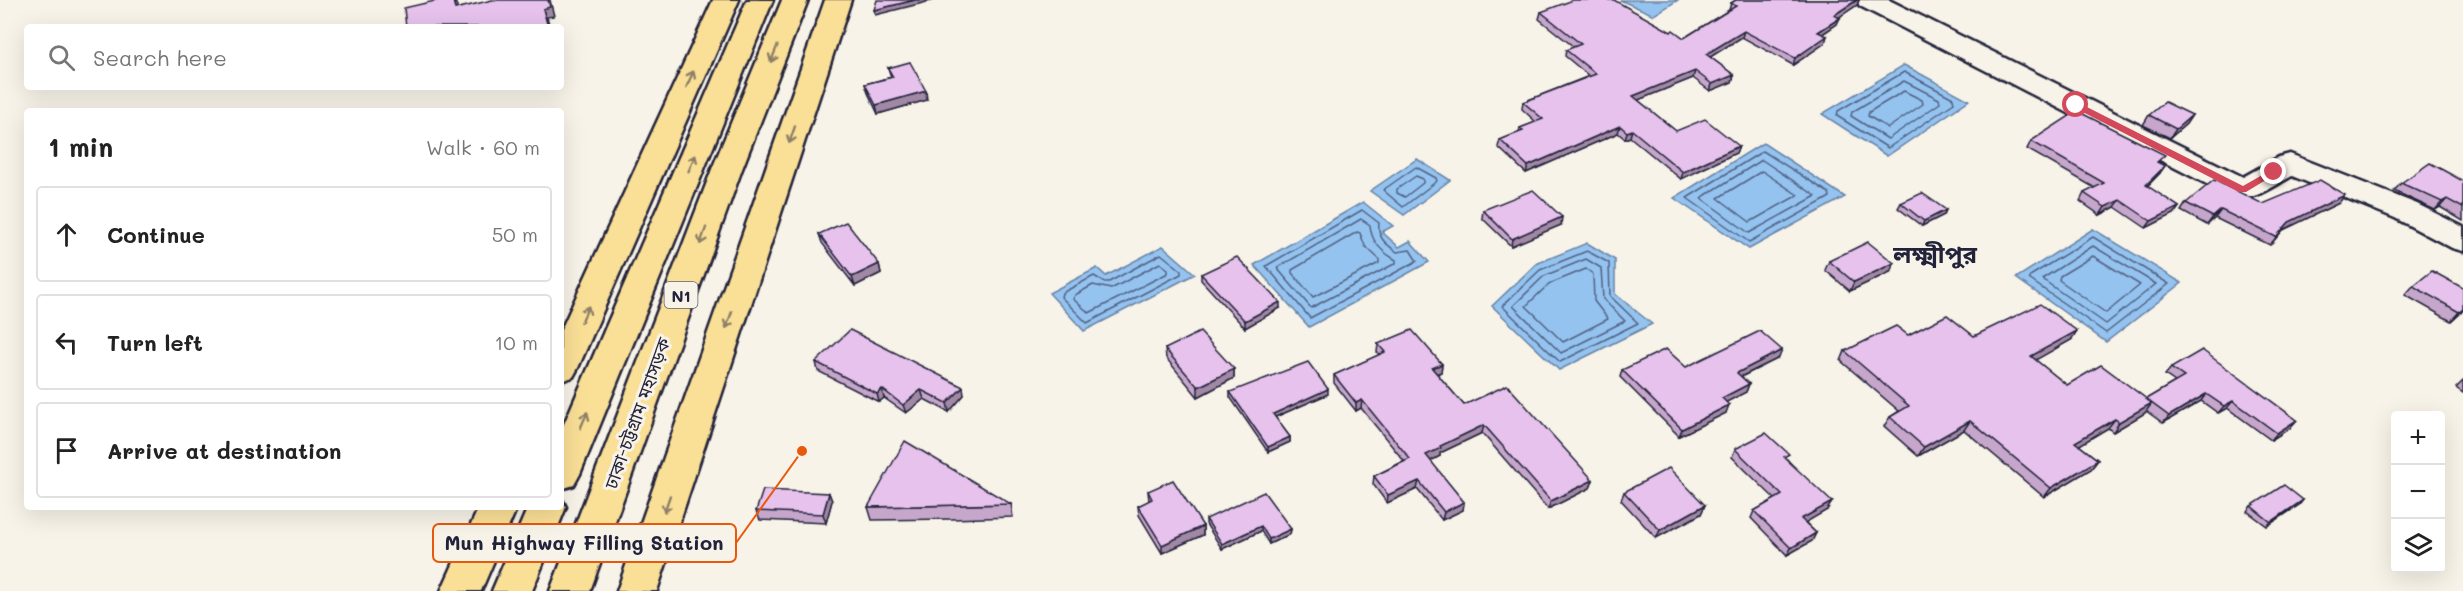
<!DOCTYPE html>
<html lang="en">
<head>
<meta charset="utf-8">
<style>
  :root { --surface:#fff; --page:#f6f6f6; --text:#222; --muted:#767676; --line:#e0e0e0 }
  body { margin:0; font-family:Mali,"Noto Sans Bengali",sans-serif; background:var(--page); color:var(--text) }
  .controls { position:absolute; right:18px; bottom:18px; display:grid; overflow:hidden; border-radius:6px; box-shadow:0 6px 24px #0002 }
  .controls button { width:54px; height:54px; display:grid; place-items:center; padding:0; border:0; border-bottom:2px solid var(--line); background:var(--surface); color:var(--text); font:30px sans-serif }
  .stop { position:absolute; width:18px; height:18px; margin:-14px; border:4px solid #d1495b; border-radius:50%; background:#fff }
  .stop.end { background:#d1495b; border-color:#fff; box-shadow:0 2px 6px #0008 }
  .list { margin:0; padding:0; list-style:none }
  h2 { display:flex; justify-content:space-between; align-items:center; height:78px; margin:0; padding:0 24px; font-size:26px }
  h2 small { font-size:20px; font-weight:400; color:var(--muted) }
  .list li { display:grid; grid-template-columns:39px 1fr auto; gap:18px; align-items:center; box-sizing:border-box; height:96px; margin:0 12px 12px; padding:0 12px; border:2px solid var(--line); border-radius:6px }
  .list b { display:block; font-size:22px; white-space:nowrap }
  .list em { font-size:20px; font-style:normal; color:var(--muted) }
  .icon { flex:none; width:33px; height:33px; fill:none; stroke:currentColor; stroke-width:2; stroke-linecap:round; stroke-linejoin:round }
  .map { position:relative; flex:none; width:2463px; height:591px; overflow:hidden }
  .search { position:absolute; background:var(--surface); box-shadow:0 6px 24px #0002; left:24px; top:24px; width:540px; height:66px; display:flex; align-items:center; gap:15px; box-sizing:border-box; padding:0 21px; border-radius:6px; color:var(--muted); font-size:22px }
  .panel { position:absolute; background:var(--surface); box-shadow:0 6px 24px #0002; left:24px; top:108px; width:540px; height:402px; border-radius:6px }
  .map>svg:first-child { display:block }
  .water { fill:#95c3ef; stroke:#6783a7; stroke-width:1.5 }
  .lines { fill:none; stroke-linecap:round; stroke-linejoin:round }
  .shore { stroke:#506283; stroke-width:1.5 }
  .secondary-casing { stroke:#22223b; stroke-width:5 }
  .trunk-casing { stroke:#22223b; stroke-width:5 }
  .secondary { fill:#f7f3e8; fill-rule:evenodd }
  .trunk { fill:#fadf96; fill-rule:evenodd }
  .wall { fill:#c6a7cb; stroke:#22223b; stroke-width:1.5 }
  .shaded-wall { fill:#a188a5; stroke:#22223b; stroke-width:1.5 }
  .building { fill:#e6c2ec; stroke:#22223b; stroke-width:1.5 }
  .oneway { stroke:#8e8068 }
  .route { fill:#d1495b }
  .labels { text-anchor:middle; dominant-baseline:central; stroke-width:6; stroke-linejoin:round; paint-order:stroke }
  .shield { fill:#f7f3e8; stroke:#62616f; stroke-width:1.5 }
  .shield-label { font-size:16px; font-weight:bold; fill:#22223b }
  .street-label { font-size:18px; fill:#22223b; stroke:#f7f3e8 }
  .district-label { font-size:24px; font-weight:bold; fill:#22223b; stroke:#f7f3e8 }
  .leader { fill:none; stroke:#e8590c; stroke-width:2 }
  .callout-dot { fill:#e8590c; stroke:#f7f3e8; stroke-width:2 }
  .callout { fill:#f7f3e8; stroke:#e8590c; stroke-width:2 }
  .callout-label { font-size:20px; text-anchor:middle; font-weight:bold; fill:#22223b }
</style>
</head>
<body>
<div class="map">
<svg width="2463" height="591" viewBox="0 0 2463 591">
  <rect width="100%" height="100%" fill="#f7f3e8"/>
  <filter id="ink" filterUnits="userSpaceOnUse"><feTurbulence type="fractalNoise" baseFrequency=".0167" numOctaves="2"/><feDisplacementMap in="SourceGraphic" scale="12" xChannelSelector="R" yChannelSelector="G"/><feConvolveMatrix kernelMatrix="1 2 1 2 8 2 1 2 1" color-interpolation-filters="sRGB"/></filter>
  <g filter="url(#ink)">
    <!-- water -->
    <g class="water">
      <path d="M 1620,0 L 1678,0 L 1654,15 Z"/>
      <path d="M 1904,65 L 1969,100 L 1887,156 L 1822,114 Z"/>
      <path d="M 1763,143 L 1845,197 L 1749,249 L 1674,198 Z"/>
      <path d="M 1417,159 L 1450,180 L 1404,215 L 1370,191 Z"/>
      <path d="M 1363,202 L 1393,226 L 1382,232 L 1399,247 L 1410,241 L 1429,262 L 1309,327 L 1254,265 Z"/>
      <path d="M 2093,229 L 2182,283 L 2106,342 L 2016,278 Z"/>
      <path d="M 1587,243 L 1615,260 L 1615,294 L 1652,324 L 1559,370 L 1492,306 L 1536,264 Z"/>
      <path d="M 1163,246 L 1195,274 L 1084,331 L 1049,293 L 1097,268 L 1106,276 Z"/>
    </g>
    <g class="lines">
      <!-- shore -->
      <g class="shore">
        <path d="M 1904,72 L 1953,98 L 1954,103 L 1888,148 L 1837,116 L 1838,111 Z"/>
        <path d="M 1904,81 L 1939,99 L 1940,103 L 1888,139 L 1851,116 L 1852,112 Z"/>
        <path d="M 1904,91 L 1922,100 L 1923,104 L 1888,128 L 1868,116 L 1869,112 Z"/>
        <path d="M 1763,151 L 1829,193 L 1830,197 L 1749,242 L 1687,198 Z"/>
        <path d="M 1762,160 L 1816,196 L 1749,233 L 1701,198 Z"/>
        <path d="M 1416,167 L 1436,178 L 1437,181 L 1403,207 L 1383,190 Z"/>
        <path d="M 1762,171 L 1798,195 L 1750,222 L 1718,198 Z"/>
        <path d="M 1416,176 L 1423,179 L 1423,183 L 1405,197 L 1397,193 L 1397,189 Z"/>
        <path d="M 1362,210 L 1379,223 C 1377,238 1386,244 1397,252 L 1410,250 L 1417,261 L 1310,318 L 1266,266 Z"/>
        <path d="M 1361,219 L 1370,225 C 1371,242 1382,252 1396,260 L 1396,263 L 1311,308 L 1277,268 Z"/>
        <path d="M 1357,232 L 1360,233 L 1365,246 L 1379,259 L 1379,263 L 1313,297 L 1292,273 L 1292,270 Z"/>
        <path d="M 2093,237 L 2169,284 L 2106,333 L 2029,279 L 2030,276 Z"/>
        <path d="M 2093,246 L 2156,284 L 2106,324 L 2042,279 Z"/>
        <path d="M 1587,251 L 1609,263 L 1610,296 L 1638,323 L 1560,362 L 1502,306 L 1540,270 Z"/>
        <path d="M 1161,254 L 1181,270 L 1181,274 L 1087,323 L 1061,297 L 1062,293 L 1094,276 L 1104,282 L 1109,282 Z"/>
        <path d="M 2093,256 L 2140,285 L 2106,313 L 2059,280 L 2060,276 Z"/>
        <path d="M 1586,259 L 1601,268 L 1603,299 L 1625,321 L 1561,353 L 1513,306 L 1544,276 Z"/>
        <path d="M 1160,263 L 1168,269 L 1168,273 L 1089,313 L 1073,299 L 1075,295 L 1093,285 L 1111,289 Z"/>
        <path d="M 1586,269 L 1593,274 L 1594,301 L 1608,319 L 1563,342 L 1526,306 L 1549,284 Z"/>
      </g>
      <defs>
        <path id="secondary" d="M 1856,0 L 1889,0 L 2243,177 L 2279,157 L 2290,154 L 2417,204 L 2463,227 L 2463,251 L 2452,248 L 2395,218 L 2292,176 C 2273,186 2254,203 2232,197 L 1860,6 Z"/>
        <g id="trunk">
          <path d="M 713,0 L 739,0 L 578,368 L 573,377 L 561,381 L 561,330 Z"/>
          <path d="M 747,0 L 773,0 L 580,474 L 574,485 L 561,489 L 561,431 Z"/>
          <path d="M 782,0 L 808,0 L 742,169 L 590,591 L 550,591 L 712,169 Z"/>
          <path d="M 825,0 L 851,0 L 657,591 L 617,591 Z"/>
          <path d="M 561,497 L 566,507 L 532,591 L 492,591 L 528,507 L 561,507 Z"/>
          <path d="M 479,507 L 517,507 L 481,591 L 441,591 Z"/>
        </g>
      </defs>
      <!-- secondary casing -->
      <use href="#secondary" class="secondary-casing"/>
      <!-- trunk casing -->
      <use href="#trunk" class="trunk-casing"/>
      <!-- secondary -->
      <use href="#secondary" class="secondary"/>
      <!-- trunk -->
      <use href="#trunk" class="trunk"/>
    </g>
    <!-- wall -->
    <g class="wall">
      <path d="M 1736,0 L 1859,0 L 1857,5 L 1839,17 L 1837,24 L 1823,34 L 1825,43 L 1793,65 L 1742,37 L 1710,57 L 1734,75 L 1732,82 L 1710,91 L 1693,78 L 1638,100 L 1676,131 L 1739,146 L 1736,153 L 1681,179 L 1630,137 L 1625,139 L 1618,133 L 1526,173 L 1498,147 L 1500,140 L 1519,132 L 1520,128 L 1536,122 L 1522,109 L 1523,102 L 1589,76 L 1565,56 L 1566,50 L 1574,47 L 1539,19 L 1541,12 L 1671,32 L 1684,38 L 1729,10 L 1731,3 Z"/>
      <path d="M 888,68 L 927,100 L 878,114 L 868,93 L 865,84 L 891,77 Z"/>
      <path d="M 2149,115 L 2192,115 L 2186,124 L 2170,138 L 2143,125 Z"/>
      <path d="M 2031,141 L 2159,163 L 2160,173 L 2147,186 L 2179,207 L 2174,214 L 2146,228 L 2115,207 L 2100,215 L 2080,201 L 2084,193 L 2095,188 L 2027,149 Z"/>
      <path d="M 2463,181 L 2463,221 L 2440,207 L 2435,210 L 2394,191 L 2401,183 Z"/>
      <path d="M 1901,203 L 1944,215 L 1922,226 L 1898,208 Z"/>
      <path d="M 2186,203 L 2263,204 L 2339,203 L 2283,230 L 2270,245 L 2215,218 L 2207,225 L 2181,211 Z"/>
      <path d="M 1483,210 L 1561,225 L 1511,246 L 1482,218 Z"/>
      <path d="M 819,234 L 879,264 L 881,273 L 855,286 L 822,243 Z"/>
      <path d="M 1829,261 L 1890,272 L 1850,291 L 1825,270 Z"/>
      <path d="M 1201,274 L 1280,308 L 1245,328 L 1201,280 Z"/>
      <path d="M 2413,286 L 2463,288 L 2463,310 L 2451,321 L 2405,295 Z"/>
      <path d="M 1908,335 L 1974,336 L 2071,340 L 2035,360 L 2067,385 L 2146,399 L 2175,382 L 2165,375 L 2171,368 L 2290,428 L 2271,440 L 2227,408 L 2218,413 L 2201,401 L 2163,423 L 2146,411 L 2145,413 L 2113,432 L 2108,428 L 2079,445 L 2098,460 L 2091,469 L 2044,497 L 1964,430 L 1918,456 L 1884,426 L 1890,417 L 1899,411 L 1841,361 L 1845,351 Z"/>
      <path d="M 1378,344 L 1442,364 L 1441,372 L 1437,374 L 1464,405 L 1593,480 L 1590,488 L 1548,509 L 1482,433 L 1440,453 L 1440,456 L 1430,461 L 1464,502 L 1463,510 L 1442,520 L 1417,489 L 1387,503 L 1373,484 L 1374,476 L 1404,461 L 1361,408 L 1356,411 L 1334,383 L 1334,375 L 1379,355 L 1377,352 Z"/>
      <path d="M 1165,349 L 1234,369 L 1234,378 L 1198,397 L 1166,358 Z"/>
      <path d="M 1779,358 L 1741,377 L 1749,384 L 1746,392 L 1726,402 L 1726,413 L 1679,436 L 1620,377 L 1622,370 L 1686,367 Z"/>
      <path d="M 816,362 L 964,395 L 949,412 L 924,399 L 906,413 L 884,398 L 879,402 L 818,371 Z"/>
      <path d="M 2463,381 L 2463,393 L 2456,388 Z"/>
      <path d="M 1230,392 L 1328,394 L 1275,417 L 1290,437 L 1290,442 L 1268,452 L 1230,397 Z"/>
      <path d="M 1735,449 L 1787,459 L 1827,510 L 1805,522 L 1816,533 L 1812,541 L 1787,555 L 1751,518 L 1754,511 L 1775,499 L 1732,457 Z"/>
      <path d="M 1148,491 L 1203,526 L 1203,535 L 1162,553 L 1139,515 L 1138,506 L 1149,501 Z"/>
      <path d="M 1624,492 L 1705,505 L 1701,514 L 1656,538 L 1621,500 Z"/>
      <path d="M 829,493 L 832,501 L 826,523 L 760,520 L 756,511 Z"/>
      <path d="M 2303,500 L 2299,505 L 2267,526 L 2247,511 L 2251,506 Z"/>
      <path d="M 1011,504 L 1013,517 L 952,519 L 872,520 L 868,507 Z"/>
      <path d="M 1206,519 L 1291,529 L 1290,534 L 1269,544 L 1261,531 L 1222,549 L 1206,524 Z"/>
    </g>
    <!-- shaded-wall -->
    <g class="shaded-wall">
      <path d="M 453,0 L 454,0 L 457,6 L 459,18 L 455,9 Z"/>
      <path d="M 548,0 L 550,0 L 554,16 L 547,17 L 550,27 L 548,27 L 543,9 Z"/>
      <path d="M 915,0 L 935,0 L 875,15 L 874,10 Z"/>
      <path d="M 1857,0 L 1859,0 L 1857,5 L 1832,22 L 1834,15 Z"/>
      <path d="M 1840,18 L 1837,24 L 1816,38 L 1818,32 Z"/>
      <path d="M 1744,31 L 1742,37 L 1704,61 L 1706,54 Z"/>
      <path d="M 1827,36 L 1825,43 L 1793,65 L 1795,58 Z"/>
      <path d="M 1695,71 L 1693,78 L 1631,103 L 1633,96 Z"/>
      <path d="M 1734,75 L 1732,82 L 1710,91 L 1712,84 Z"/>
      <path d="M 926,91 L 927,100 L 878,114 L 876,105 Z"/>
      <path d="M 2192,115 L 2186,124 L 2170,138 L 2176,129 Z"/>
      <path d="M 1620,126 L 1618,133 L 1526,173 L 1528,166 Z"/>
      <path d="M 1632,130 L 1630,137 L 1625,139 L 1627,132 Z"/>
      <path d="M 1739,146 L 1736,153 L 1681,179 L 1683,172 Z"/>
      <path d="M 2165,166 L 2160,173 L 2141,193 L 2146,185 Z"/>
      <path d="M 2345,195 L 2339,203 L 2283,230 L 2270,245 L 2289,222 Z"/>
      <path d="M 2447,199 L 2440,207 L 2435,210 L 2442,202 Z"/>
      <path d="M 2120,200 L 2115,207 L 2100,215 L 2105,207 Z"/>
      <path d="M 2179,207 L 2174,214 L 2146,228 L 2151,221 Z"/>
      <path d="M 1946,210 L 1944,215 L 1922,226 L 1924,221 Z"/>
      <path d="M 2221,210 L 2215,218 L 2207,225 L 2213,217 Z"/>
      <path d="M 1562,217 L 1561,225 L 1511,246 L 1512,239 Z"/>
      <path d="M 1894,263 L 1890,272 L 1850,291 L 1854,282 Z"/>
      <path d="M 879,264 L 881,273 L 855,286 L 852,277 Z"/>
      <path d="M 1280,302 L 1280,308 L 1245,328 L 1245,321 Z"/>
      <path d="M 2463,308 L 2463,310 L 2451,321 L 2459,312 Z"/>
      <path d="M 2077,331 L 2071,340 L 2025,366 L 2031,356 Z"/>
      <path d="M 1782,350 L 1779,358 L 1734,380 L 1737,373 Z"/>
      <path d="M 1442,364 L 1441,372 L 1431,376 L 1432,368 Z"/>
      <path d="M 1234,369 L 1234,378 L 1198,397 L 1198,387 Z"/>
      <path d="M 1749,384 L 1746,392 L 1719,406 L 1722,398 Z"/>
      <path d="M 963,387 L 964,395 L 949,412 L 947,403 Z"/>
      <path d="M 882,389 L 884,398 L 879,402 L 877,394 Z"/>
      <path d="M 1328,389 L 1328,394 L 1273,418 L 1273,414 Z"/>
      <path d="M 921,390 L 924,399 L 906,413 L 903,405 Z"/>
      <path d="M 2206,394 L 2201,401 L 2163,423 L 2169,416 Z"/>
      <path d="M 1362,400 L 1361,408 L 1356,411 L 1356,403 Z"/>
      <path d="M 2233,401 L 2227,408 L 2218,413 L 2224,406 Z"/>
      <path d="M 2152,403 L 2145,413 L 2113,432 L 2119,422 Z"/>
      <path d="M 1729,405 L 1726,413 L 1679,436 L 1682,429 Z"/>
      <path d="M 2115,419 L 2108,428 L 2068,452 L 2075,442 Z"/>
      <path d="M 2297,420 L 2290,428 L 2271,440 L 2277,433 Z"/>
      <path d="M 1970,421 L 1964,430 L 1918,456 L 1924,447 Z"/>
      <path d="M 1484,425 L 1482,433 L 1440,453 L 1440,456 L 1425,464 L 1426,455 L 1440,446 Z"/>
      <path d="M 1290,437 L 1290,442 L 1268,452 L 1268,447 Z"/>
      <path d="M 2098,460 L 2091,469 L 2044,497 L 2051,488 Z"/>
      <path d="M 1593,480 L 1590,488 L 1548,509 L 1551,501 Z"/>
      <path d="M 1419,481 L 1417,489 L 1387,503 L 1388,495 Z"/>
      <path d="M 829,493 L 832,501 L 826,523 L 823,514 Z"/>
      <path d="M 2303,500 L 2299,505 L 2267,526 L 2271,522 Z"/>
      <path d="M 1464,502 L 1463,510 L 1442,520 L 1444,512 Z"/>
      <path d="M 1832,502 L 1827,510 L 1798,527 L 1801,519 Z"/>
      <path d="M 1705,505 L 1701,514 L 1656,538 L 1660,530 Z"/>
      <path d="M 1203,526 L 1203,535 L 1162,553 L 1162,545 Z"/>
      <path d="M 1261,526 L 1261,531 L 1222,549 L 1222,544 Z"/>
      <path d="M 1291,529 L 1290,534 L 1269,544 L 1269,539 Z"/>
      <path d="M 1816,533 L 1812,541 L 1787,555 L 1791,548 Z"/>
    </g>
    <!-- building -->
    <g class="building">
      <path d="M 439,0 L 453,0 L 455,9 L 492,0 L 548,0 L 550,7 L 543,9 L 548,27 L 406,27 L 404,8 Z"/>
      <path d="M 877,0 L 915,0 L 874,10 Z"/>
      <path d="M 1573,0 L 1614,0 L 1671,32 L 1673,30 L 1684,38 L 1736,6 L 1731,3 L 1736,0 L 1857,0 L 1834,15 L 1840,18 L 1818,32 L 1827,36 L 1795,58 L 1744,31 L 1706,54 L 1734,75 L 1712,84 L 1695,71 L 1633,96 L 1676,131 L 1705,119 L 1739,146 L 1683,172 L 1632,130 L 1627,132 L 1620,126 L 1528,166 L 1500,140 L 1523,131 L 1520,128 L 1543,119 L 1523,102 L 1596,74 L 1566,50 L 1581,44 L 1541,12 Z"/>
      <path d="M 910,62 L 926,91 L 876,105 L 865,84 L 893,77 L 888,68 Z"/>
      <path d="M 2165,102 L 2192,115 L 2176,129 L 2149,115 Z"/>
      <path d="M 2077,111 L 2165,155 L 2157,162 L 2165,166 L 2146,185 L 2179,207 L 2151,221 L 2120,200 L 2105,207 L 2084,193 L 2104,183 L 2031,141 Z"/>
      <path d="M 2430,163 L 2463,181 L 2463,208 L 2447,199 L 2442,202 L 2401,183 Z"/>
      <path d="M 2214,180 L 2263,204 L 2320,180 L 2345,195 L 2289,222 L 2276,237 L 2221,210 L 2213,217 L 2186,203 Z"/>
      <path d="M 1533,190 L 1562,217 L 1512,239 L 1483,210 Z"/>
      <path d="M 1922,193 L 1946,210 L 1924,221 L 1901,203 Z"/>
      <path d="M 846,222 L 879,264 L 852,277 L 819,234 Z"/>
      <path d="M 1868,242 L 1894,263 L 1854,282 L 1829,261 Z"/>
      <path d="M 1237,257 L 1280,302 L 1245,321 L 1201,274 Z"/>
      <path d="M 2432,271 L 2463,288 L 2463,308 L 2459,312 L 2413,286 Z"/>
      <path d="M 2040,304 L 2077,331 L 2031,356 L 2067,385 L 2101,365 L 2152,403 L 2119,422 L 2115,419 L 2075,442 L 2098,460 L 2051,488 L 1970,421 L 1924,447 L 1890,417 L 1909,406 L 1845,351 L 1896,326 L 1908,335 L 1947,315 L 1974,336 Z"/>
      <path d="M 850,330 L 963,387 L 947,403 L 921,390 L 903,405 L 882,389 L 877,394 L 816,362 Z"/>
      <path d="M 1412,330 L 1442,364 L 1432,368 L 1464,405 L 1507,385 L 1593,480 L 1551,501 L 1484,425 L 1440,446 L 1441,448 L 1426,455 L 1464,502 L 1444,512 L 1419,481 L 1388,495 L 1374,476 L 1410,459 L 1362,400 L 1356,403 L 1334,375 L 1385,352 L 1378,344 Z"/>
      <path d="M 1760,331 L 1782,350 L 1737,373 L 1749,384 L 1722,398 L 1729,405 L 1682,429 L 1622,370 L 1666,349 L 1686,367 Z"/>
      <path d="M 1200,332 L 1234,369 L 1198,387 L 1165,349 Z"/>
      <path d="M 2202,350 L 2297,420 L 2277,433 L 2233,401 L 2224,406 L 2206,394 L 2169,416 L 2146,399 L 2184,377 L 2171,368 Z"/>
      <path d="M 1308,362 L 1328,389 L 1273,414 L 1290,437 L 1268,447 L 1230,392 Z"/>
      <path d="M 1766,433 L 1789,454 L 1784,457 L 1832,502 L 1801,519 L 1816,533 L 1791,548 L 1754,511 L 1782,495 L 1735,449 Z"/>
      <path d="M 905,441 L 1011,504 L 868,507 Z"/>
      <path d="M 1669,468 L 1705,505 L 1660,530 L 1624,492 Z"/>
      <path d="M 1173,480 L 1203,526 L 1162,545 L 1138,506 L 1152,499 L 1148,491 Z"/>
      <path d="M 2284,485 L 2303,500 L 2271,522 L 2251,506 Z"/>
      <path d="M 763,490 L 829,493 L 823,514 L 756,511 Z"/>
      <path d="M 1264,492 L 1291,529 L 1269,539 L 1261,526 L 1222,544 L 1206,519 Z"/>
    </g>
    <!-- one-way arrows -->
    <defs><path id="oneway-shaft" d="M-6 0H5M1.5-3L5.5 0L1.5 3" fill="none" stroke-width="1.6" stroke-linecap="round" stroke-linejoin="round" transform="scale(1.5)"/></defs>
    <g class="oneway">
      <use href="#oneway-shaft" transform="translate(774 54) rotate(112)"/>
      <use href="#oneway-shaft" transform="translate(690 79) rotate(-66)"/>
      <use href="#oneway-shaft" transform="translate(792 135) rotate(109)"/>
      <use href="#oneway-shaft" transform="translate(692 163) rotate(-67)"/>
      <use href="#oneway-shaft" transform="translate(703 236) rotate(110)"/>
      <use href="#oneway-shaft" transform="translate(585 314) rotate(-66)"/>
      <use href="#oneway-shaft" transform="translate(729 320) rotate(109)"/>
      <use href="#oneway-shaft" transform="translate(584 420) rotate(-67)"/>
      <use href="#oneway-shaft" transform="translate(667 504) rotate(109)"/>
    </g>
  </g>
  <!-- route -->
  <path class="route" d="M 2073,103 L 2079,103 L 2243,186 L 2271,170 L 2279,172 L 2246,192 L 2239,192 L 2073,107 Z"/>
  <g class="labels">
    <!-- shield labels -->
    <rect class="shield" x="664.5" y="282" width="33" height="26" rx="4.5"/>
    <g class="shield-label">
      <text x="681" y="295">N1</text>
    </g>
    <!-- street labels -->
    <g class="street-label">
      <text transform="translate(637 413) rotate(-70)">ঢাকা-চট্টগ্রাম মহাসড়ক</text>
    </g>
    <!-- district labels -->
    <g class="district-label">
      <text x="1935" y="253">লক্ষ্মীপুর</text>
    </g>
  </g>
  <!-- callouts -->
  <path class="leader" d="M802 451L736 543"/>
  <circle class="callout-dot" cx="802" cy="451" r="6"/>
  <rect class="callout" x="433" y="524" width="303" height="38" rx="6"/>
  <g class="callout-label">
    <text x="584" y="550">Mun Highway Filling Station</text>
  </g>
</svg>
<div class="controls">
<button>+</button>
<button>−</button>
<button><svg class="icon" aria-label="layers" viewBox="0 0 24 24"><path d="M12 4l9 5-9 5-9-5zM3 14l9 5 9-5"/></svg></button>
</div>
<div class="stop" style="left:2076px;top:105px"></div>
<div class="stop end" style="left:2274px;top:172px"></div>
<div class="search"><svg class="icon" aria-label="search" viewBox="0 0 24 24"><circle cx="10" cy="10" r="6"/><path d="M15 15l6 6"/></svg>Search here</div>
<section class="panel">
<h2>1 min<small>Walk · 60 m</small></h2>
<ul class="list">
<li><svg class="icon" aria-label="ahead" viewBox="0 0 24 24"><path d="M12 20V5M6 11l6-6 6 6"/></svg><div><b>Continue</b></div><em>50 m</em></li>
<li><svg class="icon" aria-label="left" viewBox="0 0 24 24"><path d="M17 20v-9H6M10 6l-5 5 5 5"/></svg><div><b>Turn left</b></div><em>10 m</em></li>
<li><svg class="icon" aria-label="arrive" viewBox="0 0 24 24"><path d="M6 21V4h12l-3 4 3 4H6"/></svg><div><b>Arrive at destination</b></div></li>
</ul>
</section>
</div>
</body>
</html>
